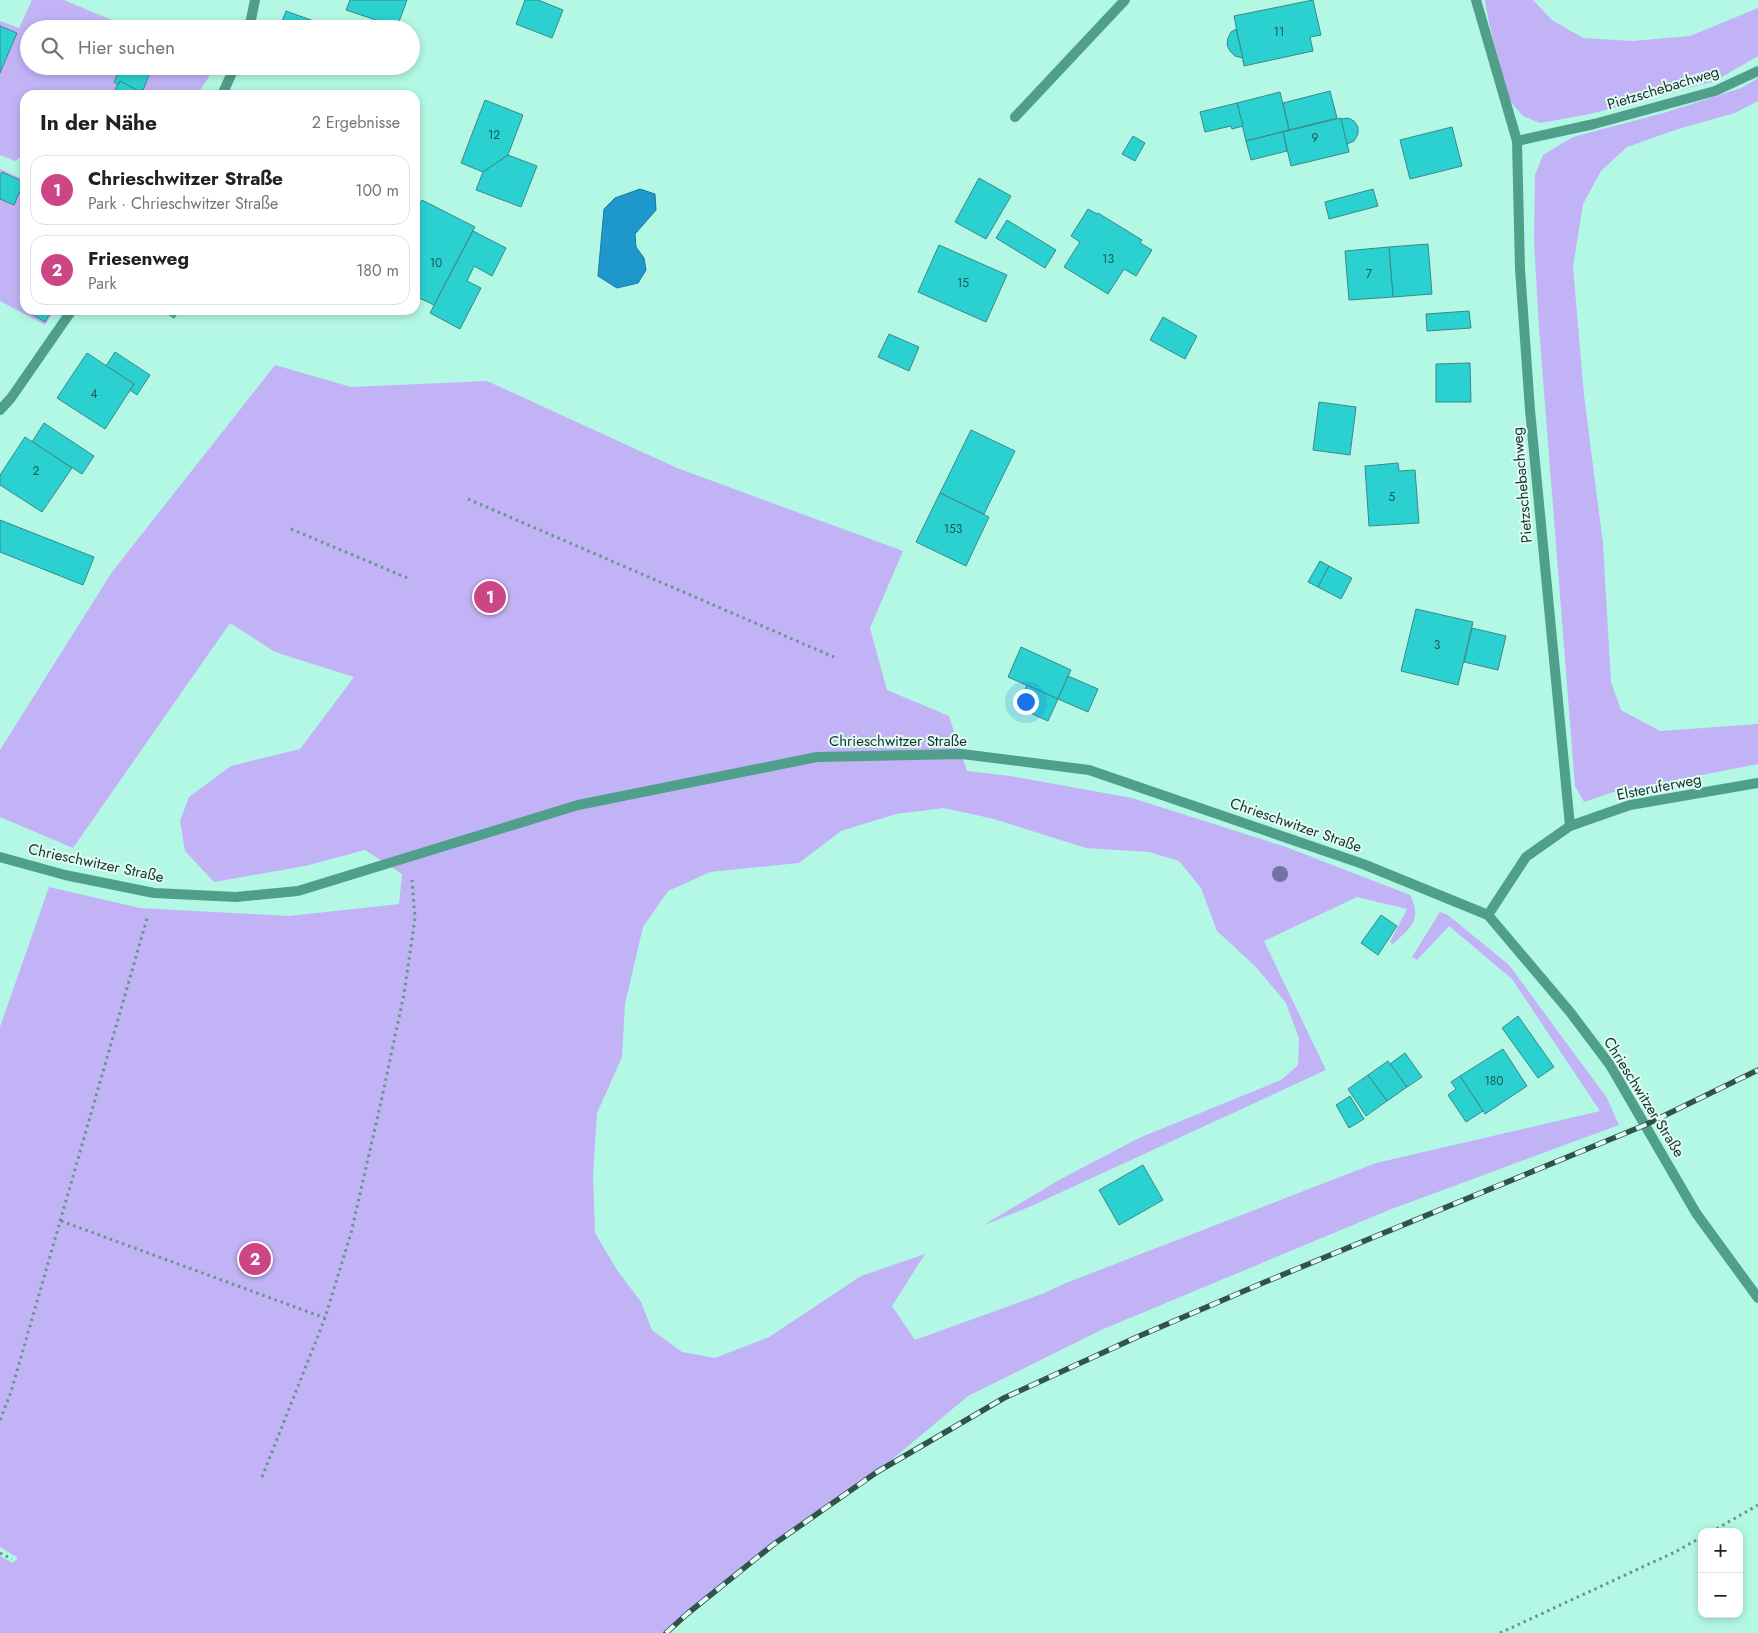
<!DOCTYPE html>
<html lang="de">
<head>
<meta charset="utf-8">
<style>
  :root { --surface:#fff; --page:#f6f6f6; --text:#202124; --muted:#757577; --line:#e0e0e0; --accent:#cc4686 }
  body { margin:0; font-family:Jost,sans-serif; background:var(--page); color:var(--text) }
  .controls { position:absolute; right:15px; bottom:15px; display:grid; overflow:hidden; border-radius:10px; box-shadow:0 2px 8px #0003 }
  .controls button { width:45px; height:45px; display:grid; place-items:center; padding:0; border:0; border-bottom:1px solid var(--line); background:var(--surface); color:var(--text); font:25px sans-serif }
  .you { position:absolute; left:1025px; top:701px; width:18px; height:18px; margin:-12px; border:4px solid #fff; border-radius:50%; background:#1a73e8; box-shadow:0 0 0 8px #1a73e833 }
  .badge { display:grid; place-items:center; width:32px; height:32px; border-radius:50%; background:var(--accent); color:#fff; font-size:16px; font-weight:700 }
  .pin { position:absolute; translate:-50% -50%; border:2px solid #fff; box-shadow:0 1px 5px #0006 }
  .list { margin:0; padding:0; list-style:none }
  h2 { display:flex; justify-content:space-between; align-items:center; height:65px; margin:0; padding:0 20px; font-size:21px }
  h2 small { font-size:16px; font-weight:400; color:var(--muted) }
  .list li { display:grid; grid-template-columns:32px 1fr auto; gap:15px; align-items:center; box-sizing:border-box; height:70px; margin:0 10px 10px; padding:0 10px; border:1px solid var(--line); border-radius:15px }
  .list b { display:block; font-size:19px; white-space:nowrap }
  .list p { margin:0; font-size:16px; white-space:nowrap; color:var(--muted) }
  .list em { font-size:16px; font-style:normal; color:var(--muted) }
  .icon { flex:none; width:28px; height:28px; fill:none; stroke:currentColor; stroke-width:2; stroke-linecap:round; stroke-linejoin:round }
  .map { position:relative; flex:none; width:1758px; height:1633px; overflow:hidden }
  .search { position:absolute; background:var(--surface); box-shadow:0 2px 8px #0003; left:20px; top:20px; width:400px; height:55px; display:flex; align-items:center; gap:12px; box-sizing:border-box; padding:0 18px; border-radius:28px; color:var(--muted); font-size:19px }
  .panel { position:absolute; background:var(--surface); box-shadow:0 2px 8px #0003; left:20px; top:90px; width:400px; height:225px; border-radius:15px }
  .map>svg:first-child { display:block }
  .green { fill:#c2b3f7 }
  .water { fill:#1e97cd; stroke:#1b789c }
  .building { fill:#2ad1d0; stroke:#3d8887 }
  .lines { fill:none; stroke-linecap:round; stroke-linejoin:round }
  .path { stroke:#659688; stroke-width:3; stroke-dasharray:2.5 4; stroke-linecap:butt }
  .service { stroke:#509f8a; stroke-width:10 }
  .minor { stroke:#509f8a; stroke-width:10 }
  .rail-casing { stroke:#30534a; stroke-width:5.5 }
  .rail { stroke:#e1fcf3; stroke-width:4; stroke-dasharray:11; stroke-linecap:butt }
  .tree { fill:#6f74a6 }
  .labels { text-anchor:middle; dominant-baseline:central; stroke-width:4; stroke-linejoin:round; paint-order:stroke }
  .number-label { font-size:12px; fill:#1a5954 }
  .street-label { font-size:15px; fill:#15312a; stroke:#e1fcf3 }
</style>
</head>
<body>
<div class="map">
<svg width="1758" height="1633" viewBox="0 0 1758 1633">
  <rect width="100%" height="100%" fill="#b3f8e4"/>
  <!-- green -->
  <g class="green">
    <path d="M 32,0 L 64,0 L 133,29 L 29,29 L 29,66 L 216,66 L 197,95 L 25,95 L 25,154 L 15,161 L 0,155 L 0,21 L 19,28 Z"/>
    <path d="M 1485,0 L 1533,0 L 1552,20 L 1583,38 L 1632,41 L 1690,36 L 1758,8 L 1758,56 L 1715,81 L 1590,114 L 1540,123 L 1523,116 L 1509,100 L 1489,23 Z"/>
    <path d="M 1758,78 L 1758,101 L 1735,113 L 1678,129 L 1627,147 L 1601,171 L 1583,204 L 1573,267 L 1584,395 L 1603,544 L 1611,682 L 1621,710 L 1660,731 L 1758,724 L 1758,764 L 1610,793 L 1584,802 L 1575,786 L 1539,328 L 1534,241 L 1535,175 L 1543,155 L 1573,137 L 1667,112 L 1741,88 Z"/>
    <path d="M 0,169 L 25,180 L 25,310 L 55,310 L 45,325 L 0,301 Z"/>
    <path d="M 275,365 L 351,387 L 487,381 L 677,468 L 903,551 L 870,628 L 887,690 L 949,716 L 967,771 L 1010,776 L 1132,798 L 1286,847 L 1410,895 C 1423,920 1410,928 1393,944 L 1390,942 L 1407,909 L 1357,897 L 1264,941 L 1326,1070 L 1029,1207 L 982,1226 L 1059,1180 L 1139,1138 L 1281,1080 L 1298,1065 L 1299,1038 L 1286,1003 L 1256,967 L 1217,931 L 1201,888 L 1179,861 L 1149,852 L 1086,848 L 994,819 L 944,808 L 896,814 L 841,831 L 799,863 L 710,872 L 668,891 L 643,927 L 625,1004 L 622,1057 L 597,1113 L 593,1177 L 595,1233 L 617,1270 L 641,1302 L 652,1330 L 682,1352 L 715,1358 L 769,1337 L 861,1276 L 925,1254 L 892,1306 L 915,1340 L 1042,1294 L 1066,1283 L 1376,1163 L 1600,1111 L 1512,979 L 1449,926 L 1417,960 L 1412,957 L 1440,912 L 1448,915 L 1509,965 L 1607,1098 L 1619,1125 L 1389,1210 L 1101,1330 L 968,1396 L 877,1472 L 774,1544 L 687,1614 L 666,1633 L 0,1633 L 0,1556 L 13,1563 L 18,1558 L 0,1547 L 0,1027 L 49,887 L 140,908 L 289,916 L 399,904 L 402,874 L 365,850 L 305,866 L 214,882 L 185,851 L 180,821 L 189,797 L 231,766 L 300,749 L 354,677 L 275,652 L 230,623 L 73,848 L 0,817 L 0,750 L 112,572 Z"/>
  </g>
  <!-- water -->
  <path class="water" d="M 640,189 L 655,194 L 656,210 L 635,234 L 636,247 L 644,258 L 646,270 L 638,283 L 617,288 L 598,276 L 604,209 L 615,198 Z"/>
  <!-- building -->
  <g class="building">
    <path d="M 350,0 L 407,0 L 397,27 L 346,10 Z"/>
    <path d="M 525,0 L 538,0 L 563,10 L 552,38 L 516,24 Z"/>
    <path d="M 1313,0 L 1321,35 L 1310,37 L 1313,51 L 1244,66 L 1234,16 Z"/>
    <path d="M 286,11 L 322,24 L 320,29 L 279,29 Z"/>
    <path d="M 0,26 L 17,33 L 0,73 Z"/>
    <path d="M 1236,29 L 1243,58 L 1235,56 L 1230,51 L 1227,45 L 1228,38 L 1231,32 Z"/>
    <path d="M 121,66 L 137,66 L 150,72 L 142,93 L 120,81 L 118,85 L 114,82 Z"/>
    <path d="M 120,81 L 142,93 L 145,95 L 112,95 Z"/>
    <path d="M 1330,91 L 1337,118 L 1289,130 L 1283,103 Z"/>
    <path d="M 1280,92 L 1289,130 L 1246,141 L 1237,103 Z"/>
    <path d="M 485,100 L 523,115 L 508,155 L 483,172 L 461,163 Z"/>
    <path d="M 1237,103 L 1243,126 L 1232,129 L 1231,126 L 1205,132 L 1200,112 Z"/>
    <path d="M 1341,118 L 1349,152 L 1291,166 L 1283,132 Z"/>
    <path d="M 1348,118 L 1354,121 L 1358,127 L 1358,134 L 1354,141 L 1347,144 L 1341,119 Z"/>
    <path d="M 1452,127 L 1462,166 L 1410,179 L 1400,140 Z"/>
    <path d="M 1283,132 L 1287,151 L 1251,160 L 1246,141 Z"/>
    <path d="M 1133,136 L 1145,143 L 1135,161 L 1122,154 Z"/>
    <path d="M 508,155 L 537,166 L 521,207 L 476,190 L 483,172 Z"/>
    <path d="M 2,172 L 24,182 L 14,205 L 0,199 L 0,175 Z"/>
    <path d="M 979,178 L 1011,196 L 986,239 L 955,222 Z"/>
    <path d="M 1373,189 L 1378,206 L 1329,219 L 1325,202 Z"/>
    <path d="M 422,200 L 475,227 L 434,305 L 415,296 L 415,213 Z"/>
    <path d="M 1088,209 L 1097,214 L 1098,213 L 1142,240 L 1140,243 L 1152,250 L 1136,276 L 1124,269 L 1108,294 L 1064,267 L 1080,242 L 1071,236 Z"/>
    <path d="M 1007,220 L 1056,250 L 1045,268 L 996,238 Z"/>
    <path d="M 473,231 L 506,248 L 492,276 L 474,266 L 467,281 L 481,288 L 460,329 L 430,313 Z"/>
    <path d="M 1428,244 L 1432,294 L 1393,297 L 1389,247 Z"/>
    <path d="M 939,245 L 1007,275 L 986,322 L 918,292 Z"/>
    <path d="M 1389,247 L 1393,297 L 1349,300 L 1345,251 Z"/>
    <path d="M 25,310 L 52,310 L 45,322 Z"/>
    <path d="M 162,310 L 179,310 L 174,318 Z"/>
    <path d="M 1469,311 L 1471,328 L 1427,331 L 1426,314 Z"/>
    <path d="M 1163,317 L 1197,336 L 1185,359 L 1150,340 Z"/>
    <path d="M 889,334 L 919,347 L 909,371 L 878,357 Z"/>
    <path d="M 115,352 L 150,375 L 137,395 L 130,390 L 134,384 L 106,366 Z"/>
    <path d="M 87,353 L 134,384 L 105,429 L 57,398 Z"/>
    <path d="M 1470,363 L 1471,402 L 1436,402 L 1436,364 Z"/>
    <path d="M 1319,402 L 1356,407 L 1350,455 L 1313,450 Z"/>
    <path d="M 44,423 L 94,456 L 82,474 L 32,442 Z"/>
    <path d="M 971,430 L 1015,451 L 984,514 L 940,493 Z"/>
    <path d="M 25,437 L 72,468 L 42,512 L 0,485 L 0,475 Z"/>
    <path d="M 1398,463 L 1399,471 L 1415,470 L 1419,523 L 1369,526 L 1365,466 Z"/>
    <path d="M 940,493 L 989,517 L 966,566 L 916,542 Z"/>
    <path d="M 0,520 L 94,557 L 83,585 L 0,552 Z"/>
    <path d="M 1320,561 L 1329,566 L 1318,587 L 1308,582 Z"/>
    <path d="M 1329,566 L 1352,578 L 1341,599 L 1318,587 Z"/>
    <path d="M 1416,609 L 1473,622 L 1458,685 L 1401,671 Z"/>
    <path d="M 1472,628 L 1506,636 L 1498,670 L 1464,662 Z"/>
    <path d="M 1021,647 L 1071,670 L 1058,699 L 1008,677 Z"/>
    <path d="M 1068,676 L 1098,689 L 1088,712 L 1058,699 Z"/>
    <path d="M 1027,685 L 1058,699 L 1048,721 L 1017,707 Z"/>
    <path d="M 1381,915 L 1397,926 L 1378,955 L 1361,943 Z"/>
    <path d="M 1518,1016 L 1554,1067 L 1538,1078 L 1502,1028 Z"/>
    <path d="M 1503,1049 L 1527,1086 L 1485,1114 L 1460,1076 Z"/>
    <path d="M 1405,1053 L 1422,1077 L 1407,1087 L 1390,1064 Z"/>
    <path d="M 1388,1061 L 1407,1087 L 1387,1101 L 1368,1075 Z"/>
    <path d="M 1368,1075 L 1387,1101 L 1366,1116 L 1348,1089 Z"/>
    <path d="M 1460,1076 L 1483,1111 L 1466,1122 L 1448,1095 L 1456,1089 L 1451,1082 Z"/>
    <path d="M 1350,1096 L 1364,1119 L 1349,1128 L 1336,1105 Z"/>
    <path d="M 1143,1165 L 1163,1200 L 1119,1225 L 1099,1190 Z"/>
  </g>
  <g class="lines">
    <!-- path -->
    <g class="path">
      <path d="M 468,499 L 834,657"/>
      <path d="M 291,529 L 410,579"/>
      <path d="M 61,1221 L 325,1318"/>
      <path d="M 0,1420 L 11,1392 L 148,915"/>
      <path d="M 262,1477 L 325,1318 L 351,1233 L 381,1102 L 404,994 L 415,918 L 412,880"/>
      <path d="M 1711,1532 L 1758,1505"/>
      <path d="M 0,1553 L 12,1559"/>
      <path d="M 1500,1633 L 1675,1552 L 1702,1537"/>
    </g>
    <!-- service -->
    <g class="service">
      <path d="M 1015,117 L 1125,0"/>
      <path d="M 1517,141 L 1594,124 L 1715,91 L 1758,71"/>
    </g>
    <!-- minor -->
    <g class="minor">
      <path d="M 1476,0 L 1517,141 L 1520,269 L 1530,410 L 1570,826"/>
      <path d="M 249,29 L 255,0"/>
      <path d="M 222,95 L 235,66"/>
      <path d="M 0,410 L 11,398 L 72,310"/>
      <path d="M 0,857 L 65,875 L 154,893 L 236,897 L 298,891 L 578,805 L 817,757 L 962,754 L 1089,770 L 1363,864 L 1488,915 L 1570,1012 L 1610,1065 L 1696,1213 L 1758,1298"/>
      <path d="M 1488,915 L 1526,857 L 1570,826 L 1630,805 L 1758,783"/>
    </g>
    <defs>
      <path id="rail" d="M 666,1633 L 687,1614 L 774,1544 L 877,1472 L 1004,1398 L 1137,1337 L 1265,1282 L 1645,1125 L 1758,1070"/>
    </defs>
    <!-- rail casing -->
    <use href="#rail" class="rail-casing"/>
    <!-- rail -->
    <use href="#rail" class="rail"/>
  </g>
  <!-- trees -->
  <circle class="tree" cx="1280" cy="874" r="8"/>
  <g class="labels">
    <!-- number labels -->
    <g class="number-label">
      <text x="1279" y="32">11</text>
      <text x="494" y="135">12</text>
      <text x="1315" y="138">9</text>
      <text x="1108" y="259">13</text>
      <text x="436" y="263">10</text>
      <text x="1369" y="274">7</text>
      <text x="963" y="283">15</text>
      <text x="94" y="394">4</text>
      <text x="36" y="471">2</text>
      <text x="1392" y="497">5</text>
      <text x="953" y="529">153</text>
      <text x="1437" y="645">3</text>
      <text x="1494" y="1081">180</text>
    </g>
    <!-- street labels -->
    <g class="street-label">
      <text transform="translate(1663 88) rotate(-17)">Pietzschebachweg</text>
      <text transform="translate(1522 485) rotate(-95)">Pietzschebachweg</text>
      <text x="898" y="741">Chrieschwitzer Straße</text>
      <text transform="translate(1659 787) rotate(-11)">Elsteruferweg</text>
      <text transform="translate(1296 825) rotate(19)">Chrieschwitzer Straße</text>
      <text transform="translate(96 863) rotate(12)">Chrieschwitzer Straße</text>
      <text transform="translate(1644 1097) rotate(58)">Chrieschwitzer Straße</text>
    </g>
  </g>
</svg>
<div class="controls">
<button>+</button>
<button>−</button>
</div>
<div class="you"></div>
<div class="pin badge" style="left:490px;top:597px">1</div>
<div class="pin badge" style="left:255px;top:1259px">2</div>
<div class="search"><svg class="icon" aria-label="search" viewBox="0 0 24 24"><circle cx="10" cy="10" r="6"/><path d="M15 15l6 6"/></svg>Hier suchen</div>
<section class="panel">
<h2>In der Nähe<small>2 Ergebnisse</small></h2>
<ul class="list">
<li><span class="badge">1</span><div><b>Chrieschwitzer Straße</b><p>Park · Chrieschwitzer Straße</p></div><em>100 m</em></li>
<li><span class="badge">2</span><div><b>Friesenweg</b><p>Park</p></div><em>180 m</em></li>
</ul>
</section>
</div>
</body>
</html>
